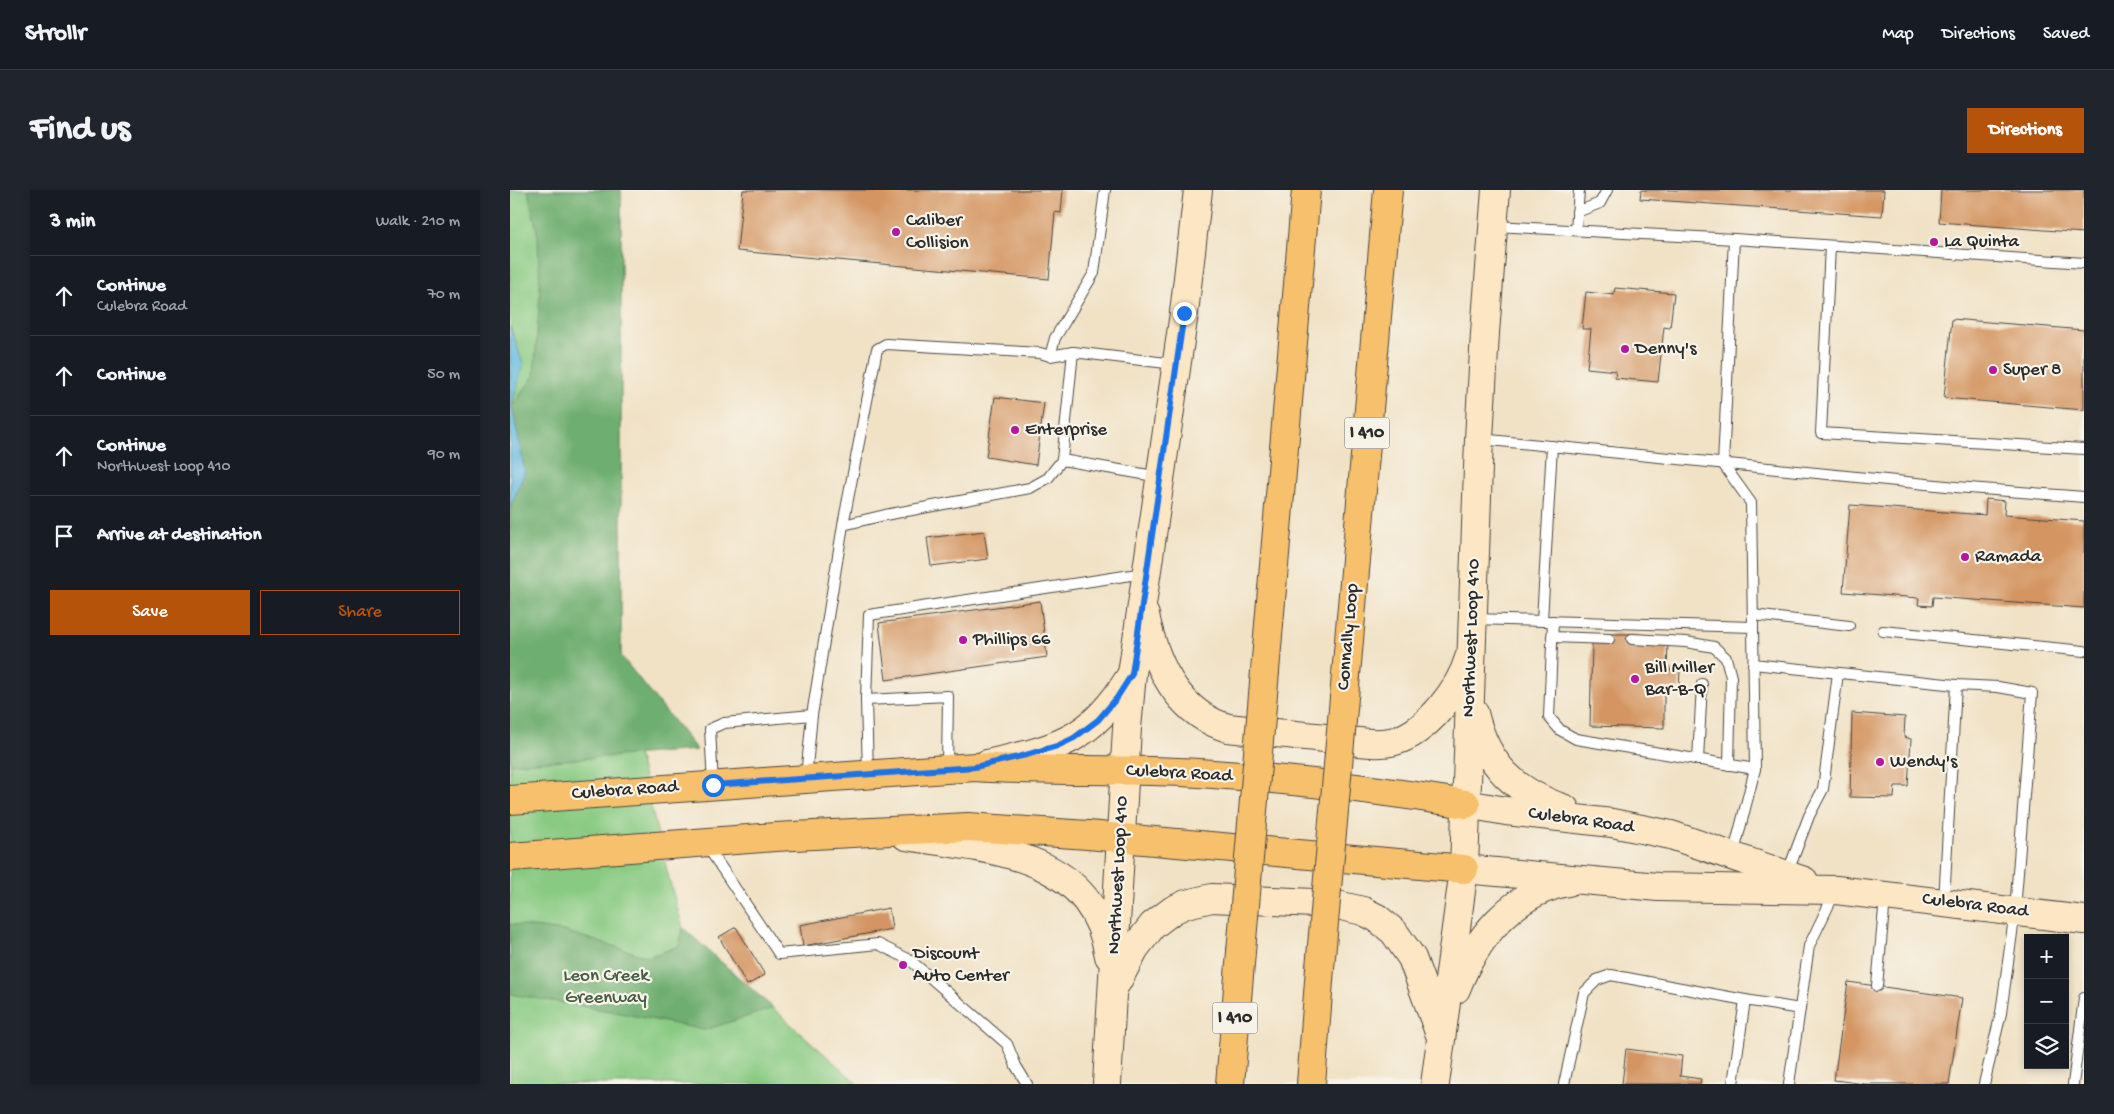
<!DOCTYPE html>
<html lang="en">
<head>
<meta charset="utf-8">
<style>
  :root { --surface:#171b24; --page:#20242c; --text:#f1f3f6; --muted:#9ea1a6; --line:#363941; --accent:#b45309 }
  body { margin:0; font-family:"Gochi Hand",sans-serif; background:var(--page); color:var(--text) }
  .controls { position:absolute; right:15px; bottom:15px; display:grid; overflow:hidden; border-radius:0px; box-shadow:0 2px 8px #0003 }
  .controls button { width:45px; height:45px; display:grid; place-items:center; padding:0; border:0; border-bottom:1px solid var(--line); background:var(--surface); color:var(--text); font:25px sans-serif }
  .stop { position:absolute; width:15px; height:15px; margin:-11px; border:4px solid #1a73e8; border-radius:50%; background:#fff }
  .stop.end { background:#1a73e8; border-color:#fff; box-shadow:0 1px 5px #0008 }
  .list { margin:0; padding:0; list-style:none }
  h2 { display:flex; justify-content:space-between; align-items:center; height:65px; margin:0; padding:0 20px; font-size:21px }
  h2 small { font-size:16px; font-weight:400; color:var(--muted) }
  .list li { display:grid; grid-template-columns:32px 1fr auto; gap:15px; align-items:center; box-sizing:border-box; height:80px; padding:0 20px; border-top:1px solid var(--line) }
  .list b { display:block; font-size:19px; white-space:nowrap }
  .list p { margin:0; font-size:16px; white-space:nowrap; color:var(--muted) }
  .list em { font-size:16px; font-style:normal; color:var(--muted) }
  .actions { display:flex; gap:10px; padding:15px 20px }
  .actions a { flex:1; padding:11px 0; border:1px solid var(--accent); border-radius:0px; text-align:center; font-size:18px; color:var(--accent) }
  .actions .main { background:var(--accent); color:#fff }
  .icon { flex:none; width:28px; height:28px; fill:none; stroke:currentColor; stroke-width:2; stroke-linecap:round; stroke-linejoin:round }
  .map { position:relative; flex:none; width:1574px; height:894px; overflow:hidden; border-radius:0px }
  header { display:flex; align-items:center; gap:30px; box-sizing:border-box; height:70px; padding:0 25px; background:var(--surface); border-bottom:1px solid var(--line) }
  header strong { font-size:24px }
  nav { display:flex; gap:28px; margin-inline-start:auto; font-size:18px }
  .intro { display:flex; align-items:center; justify-content:space-between; box-sizing:border-box; height:120px; padding:0 30px }
  h1 { margin:0; font-size:35px }
  .button { padding:12px 22px; border-radius:0px; background:var(--accent); color:#fff; font-size:18px; font-weight:700 }
  main { display:flex; gap:30px; padding:0 30px }
  aside { flex:1; background:var(--surface); border-radius:0px; box-shadow:0 2px 8px #0003 }
  .map>svg:first-child { display:block }
  .green { fill:#88ca82; stroke:#5a7a56 }
  .forest { fill:#6eae70; stroke:#4c6c4e }
  .water { fill:#65bbe2; stroke:#487386 }
  .building { fill:#d49562 }
  .lines { fill:none; stroke-linecap:round; stroke-linejoin:round }
  .lane-casing { stroke:#494642; stroke-width:12 }
  .secondary-casing { stroke:#494642; stroke-width:30 }
  .primary-casing { stroke:#494642; stroke-width:30 }
  .highway-casing { stroke:#494642; stroke-width:30 }
  .lane { stroke:#fff; stroke-width:10 }
  .secondary { stroke:#fce6c4; stroke-width:28 }
  .primary { stroke:#f7c06c; stroke-width:28 }
  .highway { stroke:#f7c06c; stroke-width:28 }
  .highway-bridge-casing { stroke:#494642; stroke-width:30; stroke-linecap:butt }
  .highway-bridge { stroke:#f7c06c; stroke-width:28 }
  .route { stroke:#1a73e8; stroke-width:6 }
  .poi-dot { fill:#b5179e; stroke:#f7f3e8; stroke-width:2 }
  .labels { text-anchor:middle; dominant-baseline:central; stroke-width:4.5; stroke-linejoin:round; paint-order:stroke }
  .shield { fill:#f7f3e8; stroke:#686764; stroke-width:1 }
  .shield-label { font-size:18px; font-weight:bold; fill:#2b2b2b }
  .poi-label { font-size:19px; fill:#2b2b2b; stroke:#f7f3e8; text-anchor:start }
  .street-label { font-size:19px; fill:#2b2b2b; stroke:#f7f3e8 }
  .park-label { font-size:19px; fill:#475b45; stroke:#f7f3e8 }
</style>
</head>
<body>
<header>
<strong>Strollr</strong>
<nav><a>Map</a><a>Directions</a><a>Saved</a></nav>
</header>
<div class="intro"><h1>Find us</h1><a class="button">Directions</a></div>
<main>
<aside>
<h2>3 min<small>Walk · 210 m</small></h2>
<ul class="list">
<li><svg class="icon" aria-label="ahead" viewBox="0 0 24 24"><path d="M12 20V5M6 11l6-6 6 6"/></svg><div><b>Continue</b><p>Culebra Road</p></div><em>70 m</em></li>
<li><svg class="icon" aria-label="ahead" viewBox="0 0 24 24"><path d="M12 20V5M6 11l6-6 6 6"/></svg><div><b>Continue</b></div><em>50 m</em></li>
<li><svg class="icon" aria-label="ahead" viewBox="0 0 24 24"><path d="M12 20V5M6 11l6-6 6 6"/></svg><div><b>Continue</b><p>Northwest Loop 410</p></div><em>90 m</em></li>
<li><svg class="icon" aria-label="arrive" viewBox="0 0 24 24"><path d="M6 21V4h12l-3 4 3 4H6"/></svg><div><b>Arrive at destination</b></div></li>
</ul>
<div class="actions"><a class="main">Save</a><a>Share</a></div>
</aside>
<div class="map">
<svg width="1574" height="894" viewBox="0 0 1574 894">
  <rect width="100%" height="100%" fill="#f7f3e8"/>
  <filter id="ink" filterUnits="userSpaceOnUse"><feTurbulence type="fractalNoise" baseFrequency=".02" numOctaves="2"/><feDisplacementMap in="SourceGraphic" scale="10" xChannelSelector="R" yChannelSelector="G"/><feConvolveMatrix kernelMatrix="1 2 1 2 8 2 1 2 1" color-interpolation-filters="sRGB"/></filter>
  <filter id="wash" filterUnits="userSpaceOnUse"><feTurbulence type="fractalNoise" baseFrequency=".0096" numOctaves="4" result="noise"/><feDisplacementMap in="SourceGraphic" scale="20" xChannelSelector="R" yChannelSelector="G"/><feGaussianBlur stdDeviation="1.12" result="paint"/><feColorMatrix in="noise" values="0 0 0 0 0 0 0 0 0 0 0 0 0 0 0 0 0 1.4 0 .05"/><feComposite in="paint" operator="in"/></filter>
  <g filter="url(#wash)">
    <rect width="100%" height="100%" fill="#f1e2c6"/>
    <!-- green -->
    <path class="green" d="M 0,0 L 111,0 L 111,466 L 127,560 L 160,692 L 173,738 L 348,894 L 0,894 Z"/>
    <!-- forest -->
    <g class="forest">
      <path d="M 18,0 L 111,0 L 111,466 L 187,560 L 0,574 L 0,318 L 15,282 L 2,216 L 24,186 L 30,103 L 28,46 Z"/>
      <path d="M 0,734 L 54,741 L 138,767 L 169,756 L 173,738 L 263,818 L 195,840 L 95,820 L 0,804 Z"/>
    </g>
    <!-- water -->
    <path class="water" d="M 0,135 L 13,174 L 2,216 L 15,282 L 0,318 Z"/>
    <g id="blocks">
      <!-- building -->
      <g class="building">
        <path d="M 233,0 L 553,0 L 551,23 L 545,22 L 539,89 L 227,61 Z"/>
        <path d="M 1131,0 L 1374,0 L 1372,26 L 1130,9 Z"/>
        <path d="M 1431,0 L 1574,0 L 1574,43 L 1429,32 Z"/>
        <path d="M 1105,98 L 1164,103 L 1160,138 L 1154,137 L 1148,192 L 1105,188 L 1106,181 L 1077,178 L 1081,139 L 1072,139 L 1076,102 L 1104,105 Z"/>
        <path d="M 1442,129 L 1574,140 L 1574,220 L 1434,208 Z"/>
        <path d="M 485,207 L 534,213 L 526,275 L 476,267 Z"/>
        <path d="M 1476,309 L 1495,311 L 1494,325 L 1574,331 L 1574,418 L 1423,407 L 1422,416 L 1408,415 L 1409,408 L 1333,402 L 1340,315 L 1475,325 Z"/>
        <path d="M 474,341 L 478,369 L 421,376 L 417,348 Z"/>
        <path d="M 530,411 L 537,467 L 376,490 L 369,433 Z"/>
        <path d="M 1099,444 L 1122,444 L 1158,452 L 1157,480 L 1170,480 L 1169,499 L 1154,499 L 1154,538 L 1080,536 L 1082,454 L 1099,454 Z"/>
        <path d="M 1342,523 L 1395,527 L 1394,547 L 1401,549 L 1398,596 L 1385,596 L 1384,608 L 1340,607 Z"/>
        <path d="M 379,718 L 382,739 L 293,756 L 290,735 Z"/>
        <path d="M 226,737 L 255,785 L 237,795 L 209,747 Z"/>
        <path d="M 1338,792 L 1452,808 L 1439,894 L 1355,894 L 1324,890 Z"/>
        <path d="M 1116,859 L 1172,866 L 1170,886 L 1191,889 L 1190,894 L 1112,894 Z"/>
      </g>
    </g>
  </g>
  <g filter="url(#ink)">
    <use href="#blocks" fill-opacity="0" stroke="#494642" stroke-width="1"/>
    <g class="lines">
      <defs>
        <g id="lane">
          <path d="M 1067,22 L 1090,13 L 1097,0"/>
          <path d="M 985,36 L 1224,49 L 1213,274 L 1241,313 L 1243,437"/>
          <path d="M 1066,40 L 1069,0"/>
          <path d="M 1224,49 L 1574,73"/>
          <path d="M 1320,56 L 1311,243 L 1574,259"/>
          <path d="M 540,166 L 563,162"/>
          <path d="M 970,249 L 1446,297 L 1574,307"/>
          <path d="M 650,287 L 552,270 L 563,162 L 665,174"/>
          <path d="M 333,335 L 375,325 L 520,298 L 538,288 L 552,270"/>
          <path d="M 1243,425 L 1339,436"/>
          <path d="M 964,429 L 1243,437 L 1245,579 L 1223,666"/>
          <path d="M 1032,431 L 1042,256"/>
          <path d="M 1043,431 L 1039,527 L 1050,540 L 1066,549 L 1245,579"/>
          <path d="M 1373,441 L 1574,461"/>
          <path d="M 1042,447 L 1099,449"/>
          <path d="M 1122,449 L 1176,452 L 1204,457 L 1216,468 L 1221,487 L 1219,575"/>
          <path d="M 1243,474 L 1446,495 L 1434,712"/>
          <path d="M 1446,495 L 1488,497 L 1522,503 L 1505,721 L 1491,823 L 1474,894"/>
          <path d="M 356,510 L 438,506 L 437,577"/>
          <path d="M 1188,570 L 1192,494"/>
          <path d="M 358,583 L 356,510 L 359,425 L 634,383"/>
          <path d="M 296,587 L 302,525 L 333,335 L 367,159 L 376,154 L 530,163 L 540,166 L 545,148 L 584,83 L 595,0"/>
          <path d="M 203,594 L 200,539 L 214,533 L 302,525"/>
          <path d="M 197,656 L 269,764 L 368,754 L 400,770 L 497,854 L 506,876 L 517,894"/>
          <path d="M 1277,684 L 1299,626 L 1313,599 L 1328,483"/>
          <path d="M 1367,796 L 1375,708"/>
          <path d="M 1054,894 L 1074,803 L 1087,790 L 1101,785 L 1235,810"/>
          <path d="M 1223,894 L 1235,810 L 1290,819"/>
          <path d="M 1279,894 L 1299,756 L 1325,702"/>
          <path d="M 1563,894 L 1574,808"/>
        </g>
        <g id="secondary">
          <path d="M 635,425 C 645,473 667,523 718,538 C 753,542 789,545 824,549 C 844,551 866,556 885,551 C 917,542 950,499 959,468"/>
          <path d="M 964,523 C 977,576 1005,602 1055,619"/>
          <path d="M 477,574 C 548,558 579,552 620,487"/>
          <path d="M 956,614 L 996,621 L 1102,633 L 1161,645 L 1294,691"/>
          <path d="M 396,646 C 479,660 582,661 599,766"/>
          <path d="M 954,679 L 1148,697 L 1326,700 L 1574,730"/>
          <path d="M 607,792 L 625,758 L 643,735 L 663,720 L 676,714 L 702,708 L 823,714 L 853,721 L 867,728 L 884,742 L 902,768 L 929,842"/>
          <path d="M 946,799 C 965,749 1003,702 1058,692"/>
          <path d="M 597,894 L 617,538 L 622,484 L 674,123 L 688,0"/>
          <path d="M 925,894 L 954,679 L 969,249 L 975,143 L 986,0"/>
        </g>
        <g id="primary">
          <path d="M 0,610 L 465,577 C 539,582 614,578 689,583 C 778,589 868,599 956,614"/>
          <path d="M 0,667 L 265,647 L 458,637 L 578,645 L 954,679"/>
        </g>
        <g id="highway">
          <path d="M 755,481 L 796,0"/>
          <path d="M 836,485 L 878,0"/>
          <path d="M 720,894 L 731,762"/>
          <path d="M 801,894 L 810,778"/>
        </g>
      </defs>
      <!-- lane casing -->
      <use href="#lane" class="lane-casing"/>
      <!-- secondary casing -->
      <use href="#secondary" class="secondary-casing"/>
      <!-- primary casing -->
      <use href="#primary" class="primary-casing"/>
      <!-- highway casing -->
      <use href="#highway" class="highway-casing"/>
      <!-- lane -->
      <use href="#lane" class="lane"/>
      <!-- secondary -->
      <use href="#secondary" class="secondary"/>
      <!-- primary -->
      <use href="#primary" class="primary"/>
      <!-- highway -->
      <use href="#highway" class="highway"/>
      <defs>
        <g id="highway-bridge">
          <path d="M 731,762 L 755,481"/>
          <path d="M 810,778 L 836,485"/>
        </g>
      </defs>
      <!-- highway-bridge casing -->
      <use href="#highway-bridge" class="highway-bridge-casing"/>
      <!-- highway-bridge -->
      <use href="#highway-bridge" class="highway-bridge"/>
    </g>
  </g>
  <g class="lines" filter="url(#ink)">
    <!-- route -->
    <path class="route" d="M 203,595 L 465,577 L 516,565 L 547,556 L 564,548 L 588,530 L 606,509 L 622,484 L 674,123"/>
  </g>
  <!-- markers -->
  <g class="poi-dot">
    <circle cx="386" cy="42" r="5"/>
    <circle cx="1424" cy="52" r="5"/>
    <circle cx="1115" cy="159" r="5"/>
    <circle cx="1483" cy="180" r="5"/>
    <circle cx="505" cy="240" r="5"/>
    <circle cx="1455" cy="367" r="5"/>
    <circle cx="453" cy="450" r="5"/>
    <circle cx="1125" cy="489" r="5"/>
    <circle cx="1370" cy="572" r="5"/>
    <circle cx="393" cy="775" r="5"/>
  </g>
  <g class="labels">
    <!-- shield labels -->
    <g class="shield">
      <rect x="834.5" y="227.5" width="45" height="31" rx="4"/>
      <rect x="702.5" y="812.5" width="45" height="31" rx="4"/>
    </g>
    <g class="shield-label">
      <text x="857" y="243">I 410</text>
      <text x="725" y="828">I 410</text>
    </g>
    <!-- poi labels -->
    <g class="poi-label">
      <text x="396" y="31">Caliber<tspan x="396" dy="22">Collision</tspan></text>
      <text x="1434" y="52">La Quinta</text>
      <text x="1125" y="159">Denny's</text>
      <text x="1493" y="180">Super 8</text>
      <text x="515" y="240">Enterprise</text>
      <text x="1465" y="367">Ramada</text>
      <text x="463" y="450">Phillips 66</text>
      <text x="1135" y="478">Bill Miller<tspan x="1135" dy="22">Bar-B-Q</tspan></text>
      <text x="1380" y="572">Wendy's</text>
      <text x="403" y="764">Discount<tspan x="403" dy="22">Auto Center</tspan></text>
    </g>
    <!-- street labels -->
    <g class="street-label">
      <text transform="translate(839 447) rotate(-85)">Connally Loop</text>
      <text transform="translate(962 448) rotate(-88)">Northwest Loop 410</text>
      <text transform="translate(669 584) rotate(3)">Culebra Road</text>
      <text transform="translate(115 601) rotate(-4)">Culebra Road</text>
      <text transform="translate(1071 631) rotate(8)">Culebra Road</text>
      <text transform="translate(609 685) rotate(-87)">Northwest Loop 410</text>
      <text transform="translate(1465 716) rotate(7)">Culebra Road</text>
    </g>
    <!-- park labels -->
    <g class="park-label">
      <text x="96" y="786">Leon Creek<tspan x="96" dy="22">Greenway</tspan></text>
    </g>
  </g>
</svg>
<div class="controls">
<button>+</button>
<button>−</button>
<button><svg class="icon" aria-label="layers" viewBox="0 0 24 24"><path d="M12 4l9 5-9 5-9-5zM3 14l9 5 9-5"/></svg></button>
</div>
<div class="stop" style="left:203px;top:595px"></div>
<div class="stop end" style="left:674px;top:123px"></div>
</div>
</main>
</body>
</html>
